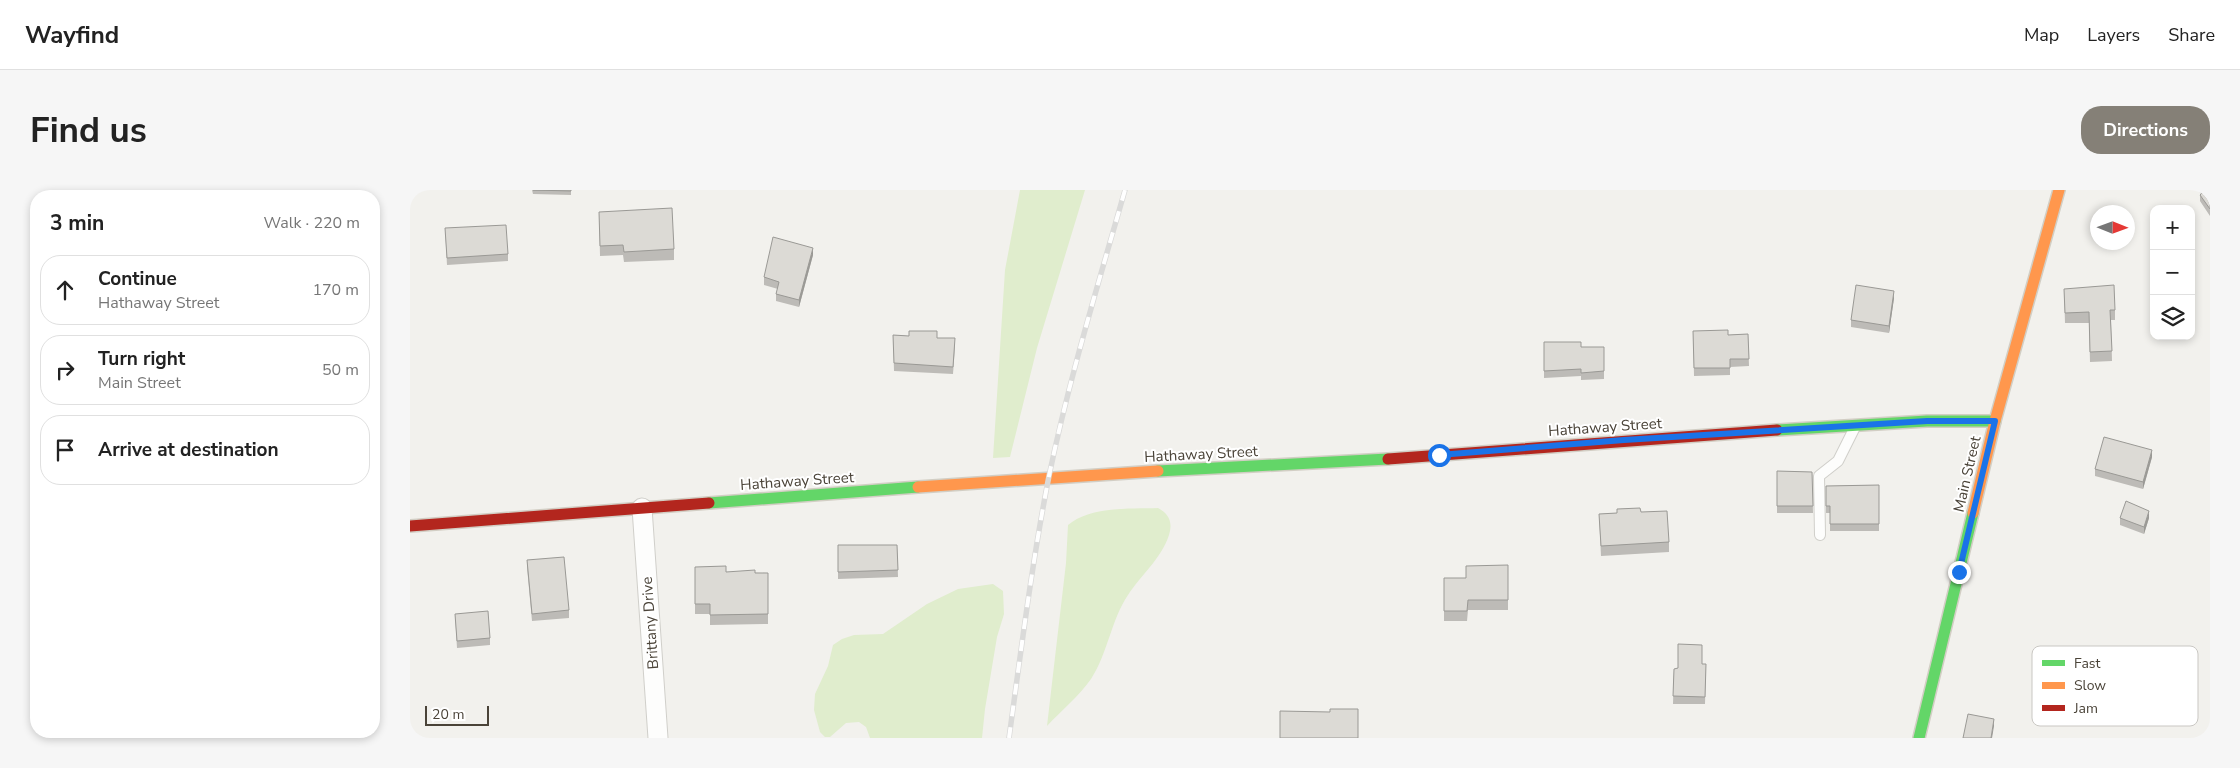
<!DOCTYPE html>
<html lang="en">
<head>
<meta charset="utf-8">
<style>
  :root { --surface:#fff; --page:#f6f6f6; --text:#222; --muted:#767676; --line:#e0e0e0; --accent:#858077 }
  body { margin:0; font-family:"Nunito Sans",sans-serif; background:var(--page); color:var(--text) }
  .controls { position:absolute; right:15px; top:15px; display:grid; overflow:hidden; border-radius:10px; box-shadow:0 2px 8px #0003 }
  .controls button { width:45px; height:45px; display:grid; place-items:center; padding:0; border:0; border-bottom:1px solid var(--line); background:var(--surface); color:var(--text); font:25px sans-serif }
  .compass { position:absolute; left:1680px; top:15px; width:45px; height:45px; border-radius:50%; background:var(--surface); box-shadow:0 2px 8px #0003; rotate:91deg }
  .scale { position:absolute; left:15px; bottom:12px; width:64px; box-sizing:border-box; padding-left:5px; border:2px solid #4a4338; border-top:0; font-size:14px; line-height:18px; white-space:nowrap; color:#4a4338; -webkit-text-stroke:4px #fff; paint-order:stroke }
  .stop { position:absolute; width:15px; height:15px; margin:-11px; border:4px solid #1a73e8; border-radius:50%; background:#fff }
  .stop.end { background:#1a73e8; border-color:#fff; box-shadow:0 1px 5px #0008 }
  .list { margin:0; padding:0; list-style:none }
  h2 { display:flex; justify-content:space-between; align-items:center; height:65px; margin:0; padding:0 20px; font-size:21px }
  h2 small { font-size:16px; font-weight:400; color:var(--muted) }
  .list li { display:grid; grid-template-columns:32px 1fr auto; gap:15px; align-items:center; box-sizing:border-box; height:70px; margin:0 10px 10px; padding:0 10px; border:1px solid var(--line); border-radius:20px }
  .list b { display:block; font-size:19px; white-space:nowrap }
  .list p { margin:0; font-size:16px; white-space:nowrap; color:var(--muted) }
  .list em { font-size:16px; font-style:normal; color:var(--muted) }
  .icon { flex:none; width:28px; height:28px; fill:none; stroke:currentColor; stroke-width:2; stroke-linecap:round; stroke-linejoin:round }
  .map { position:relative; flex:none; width:1800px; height:548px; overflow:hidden; border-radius:20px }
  header { display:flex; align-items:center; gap:30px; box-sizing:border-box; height:70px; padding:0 25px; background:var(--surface); border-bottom:1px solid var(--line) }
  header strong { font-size:24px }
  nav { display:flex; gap:28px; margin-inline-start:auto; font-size:18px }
  .intro { display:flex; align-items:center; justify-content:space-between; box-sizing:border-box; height:120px; padding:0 30px }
  h1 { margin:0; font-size:35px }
  .button { padding:12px 22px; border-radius:20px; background:var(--accent); color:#fff; font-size:18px; font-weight:700 }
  main { display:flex; gap:30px; padding:0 30px }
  aside { flex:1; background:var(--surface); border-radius:20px; box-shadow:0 2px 8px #0003 }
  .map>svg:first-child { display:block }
  .green { fill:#e0edcd }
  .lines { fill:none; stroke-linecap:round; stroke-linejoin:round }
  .lane-casing { stroke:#d0cfca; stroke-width:12 }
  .street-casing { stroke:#d0cfca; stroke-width:21 }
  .fast-casing { stroke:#d2cec4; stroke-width:14 }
  .slow-casing { stroke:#d2cec4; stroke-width:14 }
  .jam-casing { stroke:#d2cec4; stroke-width:14 }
  .lane { stroke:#fdfdfc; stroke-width:10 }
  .street { stroke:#fdfdfc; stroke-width:19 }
  .fast { stroke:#63d668; stroke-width:11 }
  .slow { stroke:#ff974d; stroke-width:11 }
  .jam { stroke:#b3261e; stroke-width:11 }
  .rail-casing { stroke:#dadad9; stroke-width:5.5 }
  .rail { stroke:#fff; stroke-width:4; stroke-dasharray:11; stroke-linecap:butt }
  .wall { fill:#bdbbb7 }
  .shaded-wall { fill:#9a9995 }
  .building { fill:#dcdad5; stroke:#9a9995 }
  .route { stroke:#1a73e8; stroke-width:6 }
  .labels { text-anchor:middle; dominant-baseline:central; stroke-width:4; stroke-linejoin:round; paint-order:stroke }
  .street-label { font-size:15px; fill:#4a4338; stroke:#fff }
  .key { fill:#fff; stroke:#c9c7c3; stroke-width:1 }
  .key-label { font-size:14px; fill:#4a4338 }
</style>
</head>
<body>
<header>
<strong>Wayfind</strong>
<nav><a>Map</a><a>Layers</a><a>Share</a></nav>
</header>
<div class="intro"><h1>Find us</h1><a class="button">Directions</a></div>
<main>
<aside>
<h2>3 min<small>Walk · 220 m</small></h2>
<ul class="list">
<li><svg class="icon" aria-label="ahead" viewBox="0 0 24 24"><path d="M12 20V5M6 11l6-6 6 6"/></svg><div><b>Continue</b><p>Hathaway Street</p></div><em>170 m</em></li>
<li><svg class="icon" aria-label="right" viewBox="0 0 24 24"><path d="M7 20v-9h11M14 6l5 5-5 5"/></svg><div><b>Turn right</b><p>Main Street</p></div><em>50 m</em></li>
<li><svg class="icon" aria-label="arrive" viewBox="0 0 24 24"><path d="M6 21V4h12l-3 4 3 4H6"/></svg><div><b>Arrive at destination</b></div></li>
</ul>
</aside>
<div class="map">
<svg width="1800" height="548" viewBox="0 0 1800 548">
  <rect width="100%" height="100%" fill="#f2f1ed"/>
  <!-- green -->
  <g class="green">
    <path d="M 610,0 L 675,0 L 627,158 L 600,267 L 583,268 L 595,80 Z"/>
    <path d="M 748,318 C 759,324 763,332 759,345 C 751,369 731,385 718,405 C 701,430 698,463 681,489 C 669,506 651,521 637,536 L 656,373 L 658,335 C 681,316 720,319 748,318 Z"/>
    <path d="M 583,394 L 593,401 L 594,424 L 587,447 L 575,519 L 572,548 L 460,548 L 456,537 L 449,532 L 436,533 L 420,547 L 415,547 L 410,542 L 404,520 L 405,504 L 418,476 L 423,455 L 432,449 L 444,445 L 473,444 L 517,414 L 548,399 Z"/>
  </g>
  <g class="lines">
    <defs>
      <path id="lane" d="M 1410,345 L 1409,286 L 1428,271 L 1444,239"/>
      <path id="street" d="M 232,318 L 248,548"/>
      <g id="fast">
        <path d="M 1367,240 L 1517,231 L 1585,231"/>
        <path d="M 748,281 L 978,269"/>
        <path d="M 299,313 L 508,297"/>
        <path d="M 1509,548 L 1563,323"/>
      </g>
      <g id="slow">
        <path d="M 508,297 L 748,281"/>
        <path d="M 1563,323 L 1585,231 L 1649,0"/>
      </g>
      <g id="jam">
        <path d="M 978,269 L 1367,240"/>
        <path d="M 0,336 L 299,313"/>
      </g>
    </defs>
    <!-- lane casing -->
    <use href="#lane" class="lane-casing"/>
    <!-- street casing -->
    <use href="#street" class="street-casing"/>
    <!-- fast casing -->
    <use href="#fast" class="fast-casing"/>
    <!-- slow casing -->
    <use href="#slow" class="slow-casing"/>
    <!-- jam casing -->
    <use href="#jam" class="jam-casing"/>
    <!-- lane -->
    <use href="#lane" class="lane"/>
    <!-- street -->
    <use href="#street" class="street"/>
    <!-- fast -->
    <use href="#fast" class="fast"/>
    <!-- slow -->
    <use href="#slow" class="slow"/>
    <!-- jam -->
    <use href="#jam" class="jam"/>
    <defs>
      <path id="rail" d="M 599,548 C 611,461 622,372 639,286 C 659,189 688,95 715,0"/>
    </defs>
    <!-- rail casing -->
    <use href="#rail" class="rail-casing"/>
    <!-- rail -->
    <use href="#rail" class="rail"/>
  </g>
  <!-- wall -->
  <g class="wall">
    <path d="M 122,0 L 161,0 L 161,5 L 123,4 Z"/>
    <path d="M 1788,0 L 1800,0 L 1800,26 L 1790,11 L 1790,5 L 1791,4 Z"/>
    <path d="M 189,22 L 264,59 L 264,70 L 214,72 L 213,65 L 190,66 Z"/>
    <path d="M 35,38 L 98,64 L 98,71 L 37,75 Z"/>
    <path d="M 403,65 L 389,117 L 366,111 L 366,104 L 368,99 L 354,95 L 354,87 Z"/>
    <path d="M 1654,99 L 1705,120 L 1705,130 L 1701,130 L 1702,171 L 1680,172 L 1679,133 L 1655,133 Z"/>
    <path d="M 1484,108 L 1479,143 L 1441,137 L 1441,130 Z"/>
    <path d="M 1283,141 L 1318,145 L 1338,144 L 1339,176 L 1320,177 L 1320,185 L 1284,186 Z"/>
    <path d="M 483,145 L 527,148 L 545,156 L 543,184 L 484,181 Z"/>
    <path d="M 1134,152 L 1171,157 L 1194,157 L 1194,189 L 1171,190 L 1171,186 L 1134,188 Z"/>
    <path d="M 1742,267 L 1733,299 L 1685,286 L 1685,279 Z"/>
    <path d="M 1367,281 L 1402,282 L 1403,323 L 1367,323 Z"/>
    <path d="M 1469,295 L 1469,341 L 1420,341 L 1420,323 L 1416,323 L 1416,296 Z"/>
    <path d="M 1231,322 L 1259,352 L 1259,362 L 1191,366 L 1189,324 Z"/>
    <path d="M 1710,328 L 1739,328 L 1734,344 L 1710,335 Z"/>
    <path d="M 428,355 L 487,355 L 488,387 L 428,389 Z"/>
    <path d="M 117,370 L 159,420 L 159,428 L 122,431 L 117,377 Z"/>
    <path d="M 1098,375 L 1098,420 L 1058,420 L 1057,431 L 1034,431 L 1034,388 L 1056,388 Z"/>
    <path d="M 285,377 L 316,382 L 358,383 L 358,434 L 300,435 L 300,424 L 285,424 Z"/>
    <path d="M 45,424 L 80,448 L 80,455 L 47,458 Z"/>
    <path d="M 1292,474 L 1296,474 L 1295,514 L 1263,514 L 1264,479 Z"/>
  </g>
  <!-- shaded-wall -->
  <g class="shaded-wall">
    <path d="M 403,58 L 403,65 L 389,117 L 389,110 Z"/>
    <path d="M 1484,101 L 1484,108 L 1479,143 L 1479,136 Z"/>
    <path d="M 1742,260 L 1742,267 L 1733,299 L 1733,292 Z"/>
    <path d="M 1739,321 L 1739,328 L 1734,344 L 1734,337 Z"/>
    <path d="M 1584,529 L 1584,536 L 1582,548 L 1581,548 Z"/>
  </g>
  <!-- building -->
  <g class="building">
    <path d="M 123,0 L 161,0 L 161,1 Z"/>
    <path d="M 1793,0 L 1800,0 L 1800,19 L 1790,5 L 1794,1 Z"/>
    <path d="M 262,18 L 264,59 L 214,62 L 213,55 L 190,56 L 189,22 Z"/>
    <path d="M 96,35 L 98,64 L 37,68 L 35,38 Z"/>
    <path d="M 363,47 L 403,58 L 389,110 L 366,104 L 369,92 L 354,87 Z"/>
    <path d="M 1446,95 L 1484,101 L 1479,136 L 1441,130 Z"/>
    <path d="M 1704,95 L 1705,120 L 1700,120 L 1702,161 L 1680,162 L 1679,122 L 1655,123 L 1654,99 Z"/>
    <path d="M 1318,140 L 1318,145 L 1338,144 L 1339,169 L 1320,169 L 1320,178 L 1284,178 L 1283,141 Z"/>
    <path d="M 499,141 L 527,141 L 527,148 L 545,148 L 543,177 L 484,173 L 483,145 L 499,146 Z"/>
    <path d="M 1134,152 L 1171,152 L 1171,157 L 1194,157 L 1194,181 L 1171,183 L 1171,179 L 1134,181 Z"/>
    <path d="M 1694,247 L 1742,260 L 1733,292 L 1685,279 Z"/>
    <path d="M 1367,281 L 1402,282 L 1403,316 L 1367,316 Z"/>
    <path d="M 1469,295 L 1469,334 L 1420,334 L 1420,316 L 1416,316 L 1416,296 Z"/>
    <path d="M 1716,311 L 1739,321 L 1734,337 L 1710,328 Z"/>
    <path d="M 1230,318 L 1231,322 L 1257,321 L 1259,352 L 1191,356 L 1189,324 L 1207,323 L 1207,319 Z"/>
    <path d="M 428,355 L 487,355 L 488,380 L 428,382 Z"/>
    <path d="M 154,367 L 159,420 L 122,424 L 117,370 Z"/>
    <path d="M 1098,375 L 1098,410 L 1058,410 L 1057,421 L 1034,421 L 1034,388 L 1056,388 L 1056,376 Z"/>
    <path d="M 316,376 L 316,382 L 345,380 L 345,383 L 358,383 L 358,424 L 300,425 L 300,414 L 285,414 L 285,377 Z"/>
    <path d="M 78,421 L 80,448 L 47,451 L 45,424 Z"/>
    <path d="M 1268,454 L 1292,455 L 1292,474 L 1296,474 L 1295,507 L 1263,506 L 1264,479 L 1268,478 Z"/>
    <path d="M 920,519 L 948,519 L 948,548 L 870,548 L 870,521 L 920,522 Z"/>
    <path d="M 1558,524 L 1584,529 L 1581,548 L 1553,548 Z"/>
  </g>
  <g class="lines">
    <!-- route -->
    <path class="route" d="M 1029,265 L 1214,250 L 1517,231 L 1585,231 L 1549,382"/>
  </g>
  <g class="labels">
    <!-- street labels -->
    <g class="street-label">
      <text transform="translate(1195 237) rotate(-4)">Hathaway Street</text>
      <text transform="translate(791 264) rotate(-3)">Hathaway Street</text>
      <text transform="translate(1557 284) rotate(-77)">Main Street</text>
      <text transform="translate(387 291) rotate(-4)">Hathaway Street</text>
      <text transform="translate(240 433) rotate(-94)">Brittany Drive</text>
    </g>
  </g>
  <!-- legend -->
  <rect x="1622" y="456" width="166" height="80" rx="8" class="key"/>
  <rect x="1632" y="470" width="23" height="6" fill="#63d668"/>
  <rect x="1632" y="492" width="23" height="7" fill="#ff974d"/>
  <rect x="1632" y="515" width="23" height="6" fill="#b3261e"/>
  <g class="key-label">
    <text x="1664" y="478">Fast</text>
    <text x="1664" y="500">Slow</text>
    <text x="1664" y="523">Jam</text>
  </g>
</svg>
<div class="controls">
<button>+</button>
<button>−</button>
<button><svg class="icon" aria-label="layers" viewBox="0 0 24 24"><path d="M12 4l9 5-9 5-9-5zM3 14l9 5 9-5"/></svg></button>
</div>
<svg class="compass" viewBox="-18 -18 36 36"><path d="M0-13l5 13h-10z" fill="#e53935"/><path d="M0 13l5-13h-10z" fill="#767676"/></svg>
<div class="scale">20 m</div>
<div class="stop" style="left:1029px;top:265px"></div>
<div class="stop end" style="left:1549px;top:382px"></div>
</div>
</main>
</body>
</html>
